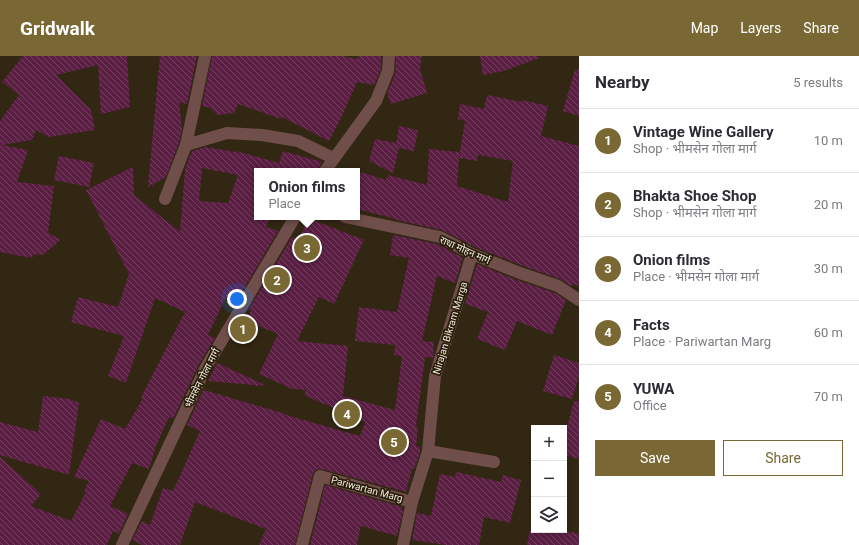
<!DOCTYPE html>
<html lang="en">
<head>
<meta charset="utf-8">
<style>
  :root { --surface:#fff; --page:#f7f7f7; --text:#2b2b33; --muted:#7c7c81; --line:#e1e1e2; --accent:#796833 }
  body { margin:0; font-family:Roboto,"Noto Sans Devanagari",sans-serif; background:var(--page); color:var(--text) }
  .controls { position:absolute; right:12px; bottom:12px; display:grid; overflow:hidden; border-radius:0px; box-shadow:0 2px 6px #0003 }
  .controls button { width:36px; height:36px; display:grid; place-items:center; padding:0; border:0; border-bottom:1px solid var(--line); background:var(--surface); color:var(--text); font:20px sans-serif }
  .you { position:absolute; left:237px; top:243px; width:14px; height:14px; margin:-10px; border:3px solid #fff; border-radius:50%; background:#1a73e8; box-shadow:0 0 0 6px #1a73e833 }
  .badge { display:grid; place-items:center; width:26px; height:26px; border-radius:50%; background:var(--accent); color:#fff; font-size:13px; font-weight:700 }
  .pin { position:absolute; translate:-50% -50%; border:2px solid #fff; box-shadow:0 1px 4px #0006 }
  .popup { position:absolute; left:254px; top:112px; width:106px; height:52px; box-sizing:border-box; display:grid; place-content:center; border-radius:0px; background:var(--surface); filter:drop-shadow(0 1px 3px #0005); font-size:13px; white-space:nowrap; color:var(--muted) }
  .popup b { font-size:15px; color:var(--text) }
  .popup::after { content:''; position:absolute; left:50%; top:100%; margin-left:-8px; border:8px solid transparent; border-top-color:var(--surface) }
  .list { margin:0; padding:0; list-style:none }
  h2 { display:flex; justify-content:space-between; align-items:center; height:52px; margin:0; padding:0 16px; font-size:17px }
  h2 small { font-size:13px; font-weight:400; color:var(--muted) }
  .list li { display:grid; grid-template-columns:26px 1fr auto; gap:12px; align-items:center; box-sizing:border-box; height:64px; padding:0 16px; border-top:1px solid var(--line) }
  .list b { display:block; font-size:15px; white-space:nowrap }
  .list p { margin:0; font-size:13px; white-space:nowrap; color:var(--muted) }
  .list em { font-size:13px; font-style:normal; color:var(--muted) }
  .actions { display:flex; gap:8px; padding:12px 16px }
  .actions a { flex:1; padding:9px 0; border:1px solid var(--accent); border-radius:0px; text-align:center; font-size:14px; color:var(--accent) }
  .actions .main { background:var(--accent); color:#fff }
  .icon { flex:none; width:22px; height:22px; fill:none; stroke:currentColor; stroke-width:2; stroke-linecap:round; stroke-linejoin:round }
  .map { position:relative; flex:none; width:579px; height:489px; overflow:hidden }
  header { display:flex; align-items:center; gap:24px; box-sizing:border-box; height:56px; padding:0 20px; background:var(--accent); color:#fff }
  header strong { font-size:19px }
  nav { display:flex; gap:22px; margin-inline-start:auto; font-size:14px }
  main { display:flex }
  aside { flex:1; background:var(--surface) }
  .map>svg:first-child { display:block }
  .building { fill:url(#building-back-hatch); fill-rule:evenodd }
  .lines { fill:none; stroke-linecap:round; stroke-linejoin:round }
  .street { stroke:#704f4b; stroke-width:12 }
  .labels { text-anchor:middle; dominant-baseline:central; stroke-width:3.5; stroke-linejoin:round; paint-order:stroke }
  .street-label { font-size:10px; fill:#f3ecdf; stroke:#281d09 }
</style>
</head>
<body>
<header>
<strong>Gridwalk</strong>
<nav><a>Map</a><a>Layers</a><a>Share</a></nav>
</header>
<main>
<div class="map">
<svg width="579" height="489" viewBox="0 0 579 489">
  <defs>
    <pattern id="building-back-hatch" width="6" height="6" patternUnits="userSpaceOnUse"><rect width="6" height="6" fill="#5b1f43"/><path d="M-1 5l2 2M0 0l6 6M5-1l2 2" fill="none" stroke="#73405e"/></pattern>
  </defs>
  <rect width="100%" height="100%" fill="#322713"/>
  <!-- building -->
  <g class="building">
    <path d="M 23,0 L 127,0 L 130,51 L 101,58 L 98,9 L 56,19 L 91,54 L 95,74 L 49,81 L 36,74 L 32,84 L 2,89 L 28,94 L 17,126 L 54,130 L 48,176 L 60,184 L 43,199 L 33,198 L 32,202 L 0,196 L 0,65 L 19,39 L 2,26 Z"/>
    <path d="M 160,0 L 197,0 L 187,48 L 179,46 L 182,73 L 179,87 L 166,121 L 148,131 Z"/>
    <path d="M 212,0 L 343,0 L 357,3 L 358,0 L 381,0 L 381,13 L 374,29 L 357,26 L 342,60 L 329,85 L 282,61 L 281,63 L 238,48 L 234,57 L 217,59 L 211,52 L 202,50 Z"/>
    <path d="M 396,0 L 422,0 L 420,12 L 427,37 L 391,48 L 387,37 L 395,18 Z"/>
    <path d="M 480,0 L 538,0 L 539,2 L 504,15 L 483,19 Z"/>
    <path d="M 575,13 L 579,14 L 579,60 L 563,55 Z"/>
    <path d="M 487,39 L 522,46 L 522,44 L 548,50 L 541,80 L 579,90 L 579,230 L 573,228 L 571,230 L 560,223 L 523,210 L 475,191 L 442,174 L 396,164 L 396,163 L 357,153 L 357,115 L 386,124 L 388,119 L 427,129 L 429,93 L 459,96 L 459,101 L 465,65 L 458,63 L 460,48 L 484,53 ZM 478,99 L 513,105 L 508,146 L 457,130 L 459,102 L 477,105 Z"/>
    <path d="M 399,70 L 418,74 L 414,95 L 399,92 L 393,117 L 369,105 L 375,83 L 396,87 Z"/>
    <path d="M 206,91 L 235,96 L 236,95 L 279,107 L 283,95 L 322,106 L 319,111 L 318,115 L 257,115 L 257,161 L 260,161 L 269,164 L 266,171 L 278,175 L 236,246 L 226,241 L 208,279 L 215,282 L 199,308 L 173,363 L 169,361 L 156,390 L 149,413 L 132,407 L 110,450 L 128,458 L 119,478 L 113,475 L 107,489 L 0,489 L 0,401 L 41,438 L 31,450 L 71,465 L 86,436 L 84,435 L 89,425 L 74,421 L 101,363 L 125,373 L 143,342 L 141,341 L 185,256 L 155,242 L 126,327 L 108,320 L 124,280 L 71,266 L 78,241 L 118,251 L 129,218 L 86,134 L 133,111 L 134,139 L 180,176 L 185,113 L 192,95 ZM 202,112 L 238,119 L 228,147 L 199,145 Z"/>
    <path d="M 59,100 L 94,107 L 89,131 L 54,124 Z"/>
    <path d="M 308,162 L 364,184 L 334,248 L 319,241 L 297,285 L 348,290 L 343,340 L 395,354 L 402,300 L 394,299 L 395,289 L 355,285 L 359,251 L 397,256 L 409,202 L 390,199 L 393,179 L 437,188 L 463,202 L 455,227 L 437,220 L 422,285 L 434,286 L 433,302 L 425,301 L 416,370 L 418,371 L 416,390 L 420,391 L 420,397 L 414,413 L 412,413 L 406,436 L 322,413 L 318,413 L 315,414 L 313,418 L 295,489 L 259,489 L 266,473 L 195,446 L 180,489 L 142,489 L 132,484 L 142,465 L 150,469 L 163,432 L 173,435 L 200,375 L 187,369 L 205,331 L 204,334 L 286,358 L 286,359 L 360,380 L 365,366 L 304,339 L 306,334 L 292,333 L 259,318 L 278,278 L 247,265 L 251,254 L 249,253 L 292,181 L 299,183 Z"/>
    <path d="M 477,208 L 517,224 L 555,237 L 566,244 L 552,279 L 517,265 L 505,294 L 477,283 L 488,256 L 465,248 Z"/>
    <path d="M 554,299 L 579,307 L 579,320 L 572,343 L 543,335 Z"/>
    <path d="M 217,307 L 263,328 L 263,330 L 208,325 Z"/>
    <path d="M 43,340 L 70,343 L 79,347 L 69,419 L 0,399 L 0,366 L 38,376 Z"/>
    <path d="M 574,345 L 579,345 L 579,403 L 564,399 L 564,382 Z"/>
    <path d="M 456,416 L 501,426 L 503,419 L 521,424 L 510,467 L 484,461 L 479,489 L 446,489 L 412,484 L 417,457 L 431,460 L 440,418 L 455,421 Z"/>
    <path d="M 325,429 L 402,451 L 401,454 L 403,455 L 397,480 L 361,470 L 357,489 L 310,489 Z"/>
    <path d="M 530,474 L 562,474 L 579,478 L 579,489 L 527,489 Z"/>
  </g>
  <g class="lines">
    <!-- street -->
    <g class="street">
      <path d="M 186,89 L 227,77 L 262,79 L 298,85 L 333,102"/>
      <path d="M 325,115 L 376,45 L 388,15 L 389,0"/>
      <path d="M 165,143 L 186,89 L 205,0"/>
      <path d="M 345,161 L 440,181 L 472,198 L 520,217 L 558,230 L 579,244"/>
      <path d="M 428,395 L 494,406"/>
      <path d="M 122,489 L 206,311 L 295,161"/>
      <path d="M 302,489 L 320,420 L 412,446"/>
      <path d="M 403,489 L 412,446 L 428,395 L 435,320 L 472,198"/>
    </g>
  </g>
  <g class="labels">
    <!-- street labels -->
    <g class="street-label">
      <text transform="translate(465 194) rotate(24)">राधा मोहन मार्ग</text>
      <text transform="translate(450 272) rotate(-73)">Nirajan Bikram Marga</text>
      <text transform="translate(202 322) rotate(-63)">भीमसेन गोला मार्ग</text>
      <text transform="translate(367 433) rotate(15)">Pariwartan Marg</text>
    </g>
  </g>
</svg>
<div class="controls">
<button>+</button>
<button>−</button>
<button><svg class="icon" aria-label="layers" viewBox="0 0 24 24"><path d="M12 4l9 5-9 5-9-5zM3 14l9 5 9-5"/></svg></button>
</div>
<div class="you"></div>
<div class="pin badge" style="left:243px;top:273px">1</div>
<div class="pin badge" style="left:277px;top:224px">2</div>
<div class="pin badge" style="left:307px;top:192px">3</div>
<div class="popup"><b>Onion films</b>Place</div>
<div class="pin badge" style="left:347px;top:358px">4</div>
<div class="pin badge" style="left:394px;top:386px">5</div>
</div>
<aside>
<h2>Nearby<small>5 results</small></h2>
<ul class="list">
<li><span class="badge">1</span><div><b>Vintage Wine Gallery</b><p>Shop · भीमसेन गोला मार्ग</p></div><em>10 m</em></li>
<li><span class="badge">2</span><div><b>Bhakta Shoe Shop</b><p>Shop · भीमसेन गोला मार्ग</p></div><em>20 m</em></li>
<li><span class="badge">3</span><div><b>Onion films</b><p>Place · भीमसेन गोला मार्ग</p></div><em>30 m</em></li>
<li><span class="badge">4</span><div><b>Facts</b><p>Place · Pariwartan Marg</p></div><em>60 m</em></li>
<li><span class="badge">5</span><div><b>YUWA</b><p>Office</p></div><em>70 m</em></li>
</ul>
<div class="actions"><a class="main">Save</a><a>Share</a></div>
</aside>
</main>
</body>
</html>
